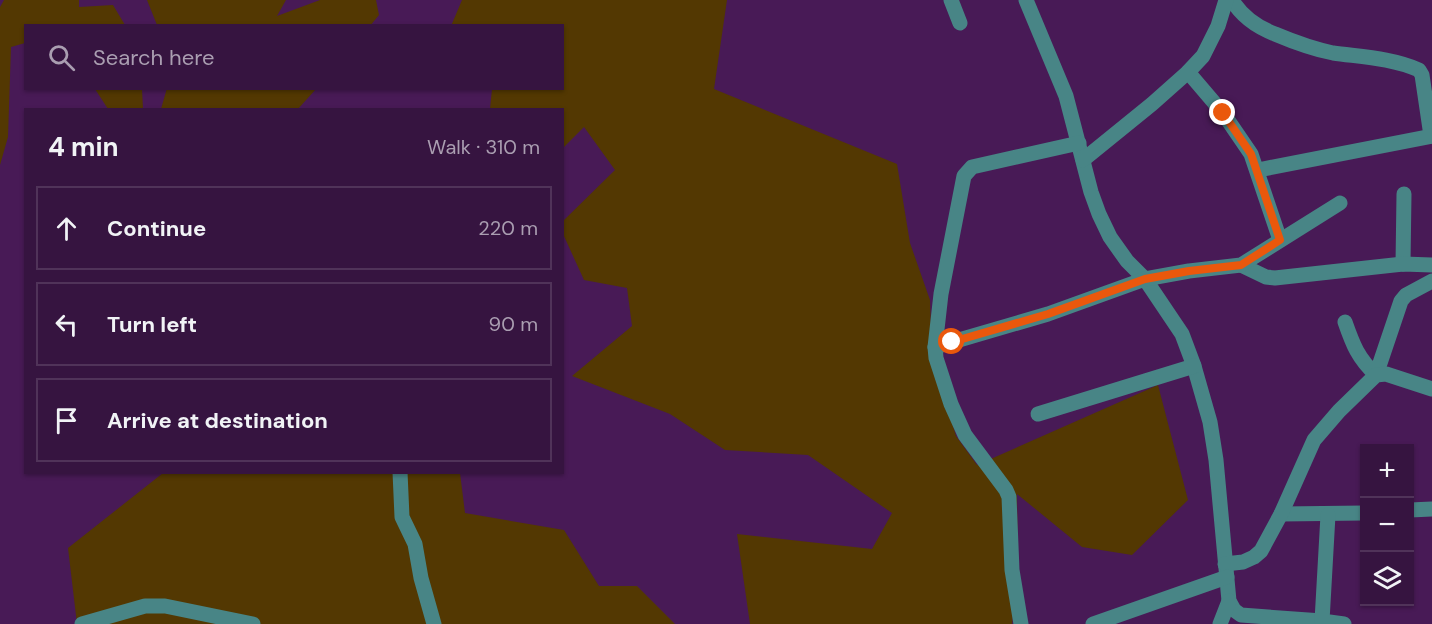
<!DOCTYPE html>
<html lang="en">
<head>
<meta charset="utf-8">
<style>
  :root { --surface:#361440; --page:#3d1d47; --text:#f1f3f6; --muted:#aa9eb1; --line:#503359 }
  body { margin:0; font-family:"DM Sans",sans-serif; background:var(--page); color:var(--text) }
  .controls { position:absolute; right:18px; bottom:18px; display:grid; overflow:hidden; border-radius:0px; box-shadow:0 2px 4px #0004 }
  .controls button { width:54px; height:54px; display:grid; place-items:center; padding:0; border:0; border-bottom:2px solid var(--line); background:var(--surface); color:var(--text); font:30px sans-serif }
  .stop { position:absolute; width:18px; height:18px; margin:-14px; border:4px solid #ea580c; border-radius:50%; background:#fff }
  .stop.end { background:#ea580c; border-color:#fff; box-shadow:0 2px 6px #0008 }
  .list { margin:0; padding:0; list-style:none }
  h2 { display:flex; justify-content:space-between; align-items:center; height:78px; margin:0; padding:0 24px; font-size:26px }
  h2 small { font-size:20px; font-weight:400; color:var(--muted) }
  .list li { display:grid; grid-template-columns:39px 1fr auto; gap:18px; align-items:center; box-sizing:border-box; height:84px; margin:0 12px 12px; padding:0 12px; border:2px solid var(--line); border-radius:0px }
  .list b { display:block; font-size:22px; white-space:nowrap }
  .list em { font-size:20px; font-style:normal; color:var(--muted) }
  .icon { flex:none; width:33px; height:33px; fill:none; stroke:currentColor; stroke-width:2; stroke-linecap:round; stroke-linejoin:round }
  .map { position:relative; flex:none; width:1432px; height:624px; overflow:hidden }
  .search { position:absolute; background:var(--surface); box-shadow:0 2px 4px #0004; left:24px; top:24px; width:540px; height:66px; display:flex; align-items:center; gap:15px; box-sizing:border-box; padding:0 21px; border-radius:0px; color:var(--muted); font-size:22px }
  .panel { position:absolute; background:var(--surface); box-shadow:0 2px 4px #0004; left:24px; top:108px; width:540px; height:366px; border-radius:0px }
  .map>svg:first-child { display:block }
  .green { fill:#533802 }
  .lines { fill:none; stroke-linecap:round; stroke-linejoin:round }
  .minor { stroke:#488586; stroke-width:15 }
  .route { stroke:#ea580c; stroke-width:8 }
</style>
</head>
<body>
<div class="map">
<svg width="1432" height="624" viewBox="0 0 1432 624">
  <rect width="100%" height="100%" fill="#481a56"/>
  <!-- green -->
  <g class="green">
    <path d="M 4,0 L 79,0 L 79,7 L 113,5 L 125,25 L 26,26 L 25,43 L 11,47 L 8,137 L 0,165 L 0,7 Z"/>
    <path d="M 147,0 L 286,0 L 277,16 L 320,0 L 376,0 L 379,15 L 370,26 L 157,25 Z"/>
    <path d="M 462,0 L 727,0 L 714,89 L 897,164 L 910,243 L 930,300 L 932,355 L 956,436 L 977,465 L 1158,385 L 1188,500 L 1132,555 L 1082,547 L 1017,494 L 1018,574 L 1012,624 L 750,624 L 737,534 L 872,549 L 892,513 L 808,455 L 725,450 L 670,414 L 572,376 L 632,326 L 627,288 L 584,280 L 563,234 L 563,221 L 615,170 L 584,127 L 563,148 L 562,110 L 490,109 L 492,89 L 562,88 L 562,26 L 451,26 Z"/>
    <path d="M 167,88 L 316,88 L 316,89 L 298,109 L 161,109 Z"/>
    <path d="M 95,89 L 142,89 L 143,109 L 108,109 Z"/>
    <path d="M 163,473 L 460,473 L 465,513 L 564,530 L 599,586 L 637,586 L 675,624 L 77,624 L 68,548 Z"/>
  </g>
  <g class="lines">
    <!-- minor -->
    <g class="minor">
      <path d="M 951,0 L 960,23"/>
      <path d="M 1026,0 L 1066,96 L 1091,192 L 1099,214 L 1110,237 L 1127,261 L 1145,279 L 1182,334 L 1194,366 L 1210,422 L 1216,460 L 1229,601 L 1234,610 L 1241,615 L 1322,621 L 1322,624"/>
      <path d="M 1232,0 C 1242,17 1257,27 1275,34 C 1294,42 1313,49 1333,53 C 1362,57 1392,58 1419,70 L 1422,75 L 1431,136"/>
      <path d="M 1188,72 L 1223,113 L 1251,154 L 1280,240"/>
      <path d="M 1083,160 L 1152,104 L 1188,72 L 1203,56 L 1218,26 L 1226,0"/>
      <path d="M 1258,170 L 1432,136"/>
      <path d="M 1403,264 L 1404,194"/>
      <path d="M 1241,265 L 1266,277 L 1275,278 L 1403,264 L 1432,265"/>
      <path d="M 1345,322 C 1353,345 1358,358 1376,375 L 1401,301 L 1406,295 L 1432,281"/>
      <path d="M 935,347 L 1048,314 L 1145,279 L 1189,271 L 1241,265 L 1340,203"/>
      <path d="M 1038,414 L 1194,366"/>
      <path d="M 400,472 L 402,517 L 415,544 L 421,578 L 434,624"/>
      <path d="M 1410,510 L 1432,509"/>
      <path d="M 1281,514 L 1364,513"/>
      <path d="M 1328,515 L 1322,621 L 1344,624"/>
      <path d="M 1225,564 L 1243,562 L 1254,557 L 1261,551 L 1281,514 L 1314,440 L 1339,411 L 1376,375 L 1386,374 L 1432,389"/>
      <path d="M 82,624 L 145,606 L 165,606 L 253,624"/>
      <path d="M 1021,624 L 1012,570 L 1009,497 L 1006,490 L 965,435 L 951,404 L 936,358 L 935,347 L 941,294 L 964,176 L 972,167 L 1079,143"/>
      <path d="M 1093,624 L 1227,577"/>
      <path d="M 1220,624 L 1229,601"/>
    </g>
  </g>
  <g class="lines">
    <!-- route -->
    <path class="route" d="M 952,342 L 1048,314 L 1145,279 L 1189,271 L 1241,265 L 1280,240 L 1251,154 L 1223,113"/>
  </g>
</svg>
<div class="controls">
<button>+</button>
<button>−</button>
<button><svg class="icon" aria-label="layers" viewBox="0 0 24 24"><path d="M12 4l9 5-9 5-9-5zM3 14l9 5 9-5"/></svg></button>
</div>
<div class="stop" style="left:952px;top:342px"></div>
<div class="stop end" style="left:1223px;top:113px"></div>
<div class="search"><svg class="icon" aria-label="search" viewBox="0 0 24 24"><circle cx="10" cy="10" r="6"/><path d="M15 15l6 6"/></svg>Search here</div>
<section class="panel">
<h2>4 min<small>Walk · 310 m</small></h2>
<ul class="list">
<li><svg class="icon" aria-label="ahead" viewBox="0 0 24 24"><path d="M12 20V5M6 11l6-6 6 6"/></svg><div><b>Continue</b></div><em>220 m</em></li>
<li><svg class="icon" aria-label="left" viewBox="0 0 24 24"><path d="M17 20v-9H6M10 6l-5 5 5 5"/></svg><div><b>Turn left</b></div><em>90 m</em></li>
<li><svg class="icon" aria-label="arrive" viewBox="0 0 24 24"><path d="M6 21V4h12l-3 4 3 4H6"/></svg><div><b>Arrive at destination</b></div></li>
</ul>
</section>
</div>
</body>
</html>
